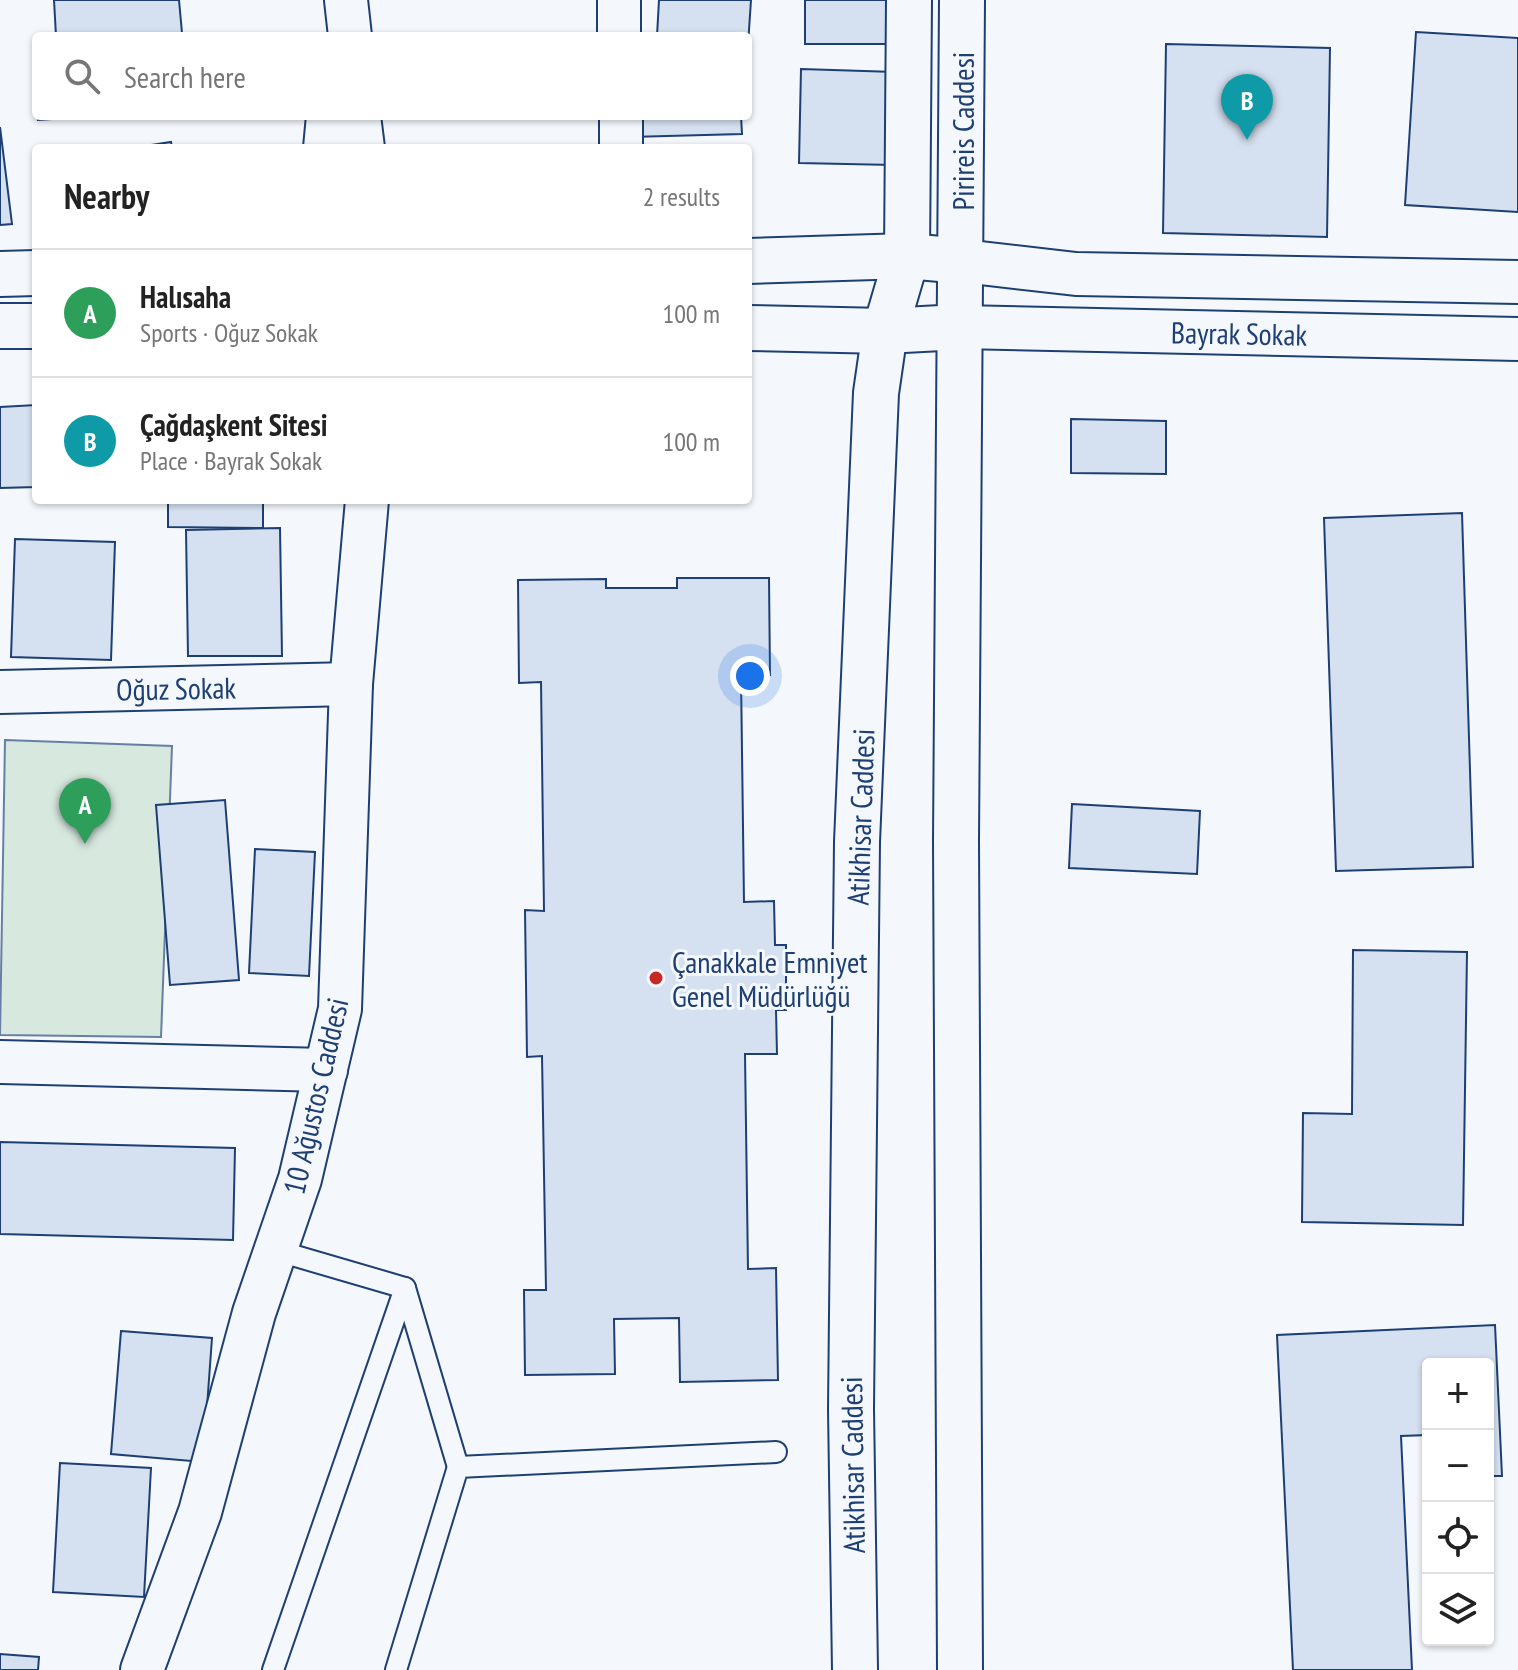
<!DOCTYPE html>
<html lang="en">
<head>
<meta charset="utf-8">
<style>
  :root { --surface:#fff; --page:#f2f2f2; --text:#222; --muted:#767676; --line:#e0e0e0; --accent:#c62828 }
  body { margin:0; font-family:"PT Sans Narrow",sans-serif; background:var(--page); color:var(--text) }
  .controls { position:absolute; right:24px; bottom:24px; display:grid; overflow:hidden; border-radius:8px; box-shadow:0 2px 6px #0004 }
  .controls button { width:72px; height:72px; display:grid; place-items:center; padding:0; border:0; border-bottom:2px solid var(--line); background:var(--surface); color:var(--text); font:40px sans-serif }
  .you { position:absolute; left:750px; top:676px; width:28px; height:28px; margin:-20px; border:6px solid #fff; border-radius:50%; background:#1a73e8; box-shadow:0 0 0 12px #1a73e833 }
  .badge { display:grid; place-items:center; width:52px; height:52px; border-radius:50%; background:var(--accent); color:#fff; font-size:26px; font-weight:700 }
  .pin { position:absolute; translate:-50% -66px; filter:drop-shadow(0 2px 4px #0008) }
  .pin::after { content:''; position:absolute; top:42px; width:28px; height:24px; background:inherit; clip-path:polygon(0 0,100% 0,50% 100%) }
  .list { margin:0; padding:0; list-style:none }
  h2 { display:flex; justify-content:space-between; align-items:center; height:104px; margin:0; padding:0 32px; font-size:34px }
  h2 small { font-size:26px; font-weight:400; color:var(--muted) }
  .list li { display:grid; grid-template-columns:52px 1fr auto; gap:24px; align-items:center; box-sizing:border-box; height:128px; padding:0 32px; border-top:2px solid var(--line) }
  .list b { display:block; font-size:30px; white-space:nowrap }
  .list p { margin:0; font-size:26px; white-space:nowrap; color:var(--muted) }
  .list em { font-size:26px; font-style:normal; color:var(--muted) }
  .icon { flex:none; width:44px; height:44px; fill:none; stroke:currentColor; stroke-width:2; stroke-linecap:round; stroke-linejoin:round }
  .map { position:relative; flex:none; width:1518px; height:1670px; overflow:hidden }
  .search { position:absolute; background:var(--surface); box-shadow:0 2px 6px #0004; left:32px; top:32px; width:720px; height:88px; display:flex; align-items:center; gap:20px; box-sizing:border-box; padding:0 28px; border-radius:8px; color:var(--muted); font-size:30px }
  .panel { position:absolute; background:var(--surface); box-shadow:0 2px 6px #0004; left:32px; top:144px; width:720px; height:360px; border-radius:8px }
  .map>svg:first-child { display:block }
  .green { fill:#d7e8df; stroke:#687fa3; stroke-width:2 }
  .building { fill:#d5e0f0; stroke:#1d3f73; stroke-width:2 }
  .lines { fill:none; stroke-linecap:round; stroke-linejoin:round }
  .service-casing { stroke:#1d3f73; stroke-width:24 }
  .minor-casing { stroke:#1d3f73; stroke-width:46 }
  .secondary-casing { stroke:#1d3f73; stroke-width:48 }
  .trunk-casing { stroke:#1d3f73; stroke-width:48 }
  .service { stroke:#f4f7fb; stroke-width:20 }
  .minor { stroke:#f4f7fb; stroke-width:42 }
  .secondary { stroke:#f4f7fb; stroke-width:44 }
  .trunk { stroke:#f4f7fb; stroke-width:44 }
  .poi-dot { fill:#c62828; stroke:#f4f7fb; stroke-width:3 }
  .labels { text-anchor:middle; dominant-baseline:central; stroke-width:6; stroke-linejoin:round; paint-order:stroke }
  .street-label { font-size:30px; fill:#1d3f73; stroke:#f4f7fb }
  .poi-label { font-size:30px; fill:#1d3f73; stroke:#f4f7fb; text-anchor:start }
</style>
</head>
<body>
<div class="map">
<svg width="1518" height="1670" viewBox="0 0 1518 1670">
  <rect width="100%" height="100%" fill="#f4f7fb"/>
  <!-- green -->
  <path class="green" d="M 5,740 L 172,746 L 161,1037 L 0,1035 Z"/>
  <!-- building -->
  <g class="building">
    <path d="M 54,0 L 179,0 L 182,33 L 56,36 Z"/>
    <path d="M 659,0 L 751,0 L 748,45 L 748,36 L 657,36 Z"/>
    <rect x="805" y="0" width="91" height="44"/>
    <path d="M 1416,32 L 1518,38 L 1518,212 L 1405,205 Z"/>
    <path d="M 1166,44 L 1330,48 L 1327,237 L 1163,233 Z"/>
    <path d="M 801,69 L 895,72 L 893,165 L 799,163 Z"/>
    <path d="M 38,116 L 98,116 L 38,120 Z"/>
    <path d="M 630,116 L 741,116 L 742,134 L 630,137 Z"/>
    <path d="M 0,127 L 12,224 L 0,225 Z"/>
    <path d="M 171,142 L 172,148 L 132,148 Z"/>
    <path d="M 36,405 L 36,487 L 0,488 L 0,407 Z"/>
    <path d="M 1071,419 L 1166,421 L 1166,474 L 1071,473 Z"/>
    <path d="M 168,500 L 263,500 L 263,528 L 168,527 Z"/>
    <path d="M 1462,513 L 1473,867 L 1336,871 L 1324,518 Z"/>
    <path d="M 280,528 L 282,656 L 188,656 L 186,530 Z"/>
    <path d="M 15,539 L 115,542 L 111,660 L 11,657 Z"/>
    <path d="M 677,578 L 769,578 L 770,675 L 741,676 L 744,902 L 774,901 L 775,945 L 786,945 L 786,1010 L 776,1010 L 777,1054 L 745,1054 L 748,1269 L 776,1268 L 778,1380 L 680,1382 L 679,1318 L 614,1319 L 615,1374 L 525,1375 L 524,1290 L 546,1290 L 542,1056 L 527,1057 L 525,910 L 544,911 L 541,682 L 519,683 L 518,580 L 606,579 L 606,588 L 677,588 Z"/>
    <path d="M 225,800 L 239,980 L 170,985 L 156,805 Z"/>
    <path d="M 1072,804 L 1200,811 L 1197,874 L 1069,868 Z"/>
    <path d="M 255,849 L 315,852 L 309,976 L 249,973 Z"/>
    <path d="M 1353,950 L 1467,952 L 1463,1225 L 1302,1222 L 1303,1113 L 1352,1114 Z"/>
    <path d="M 0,1142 L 235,1148 L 233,1240 L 0,1234 Z"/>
    <path d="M 1495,1325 L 1502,1476 L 1488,1476 L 1488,1364 L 1428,1364 L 1428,1435 L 1401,1436 L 1412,1670 L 1293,1670 L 1277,1335 Z"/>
    <path d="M 121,1331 L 212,1338 L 203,1462 L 111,1454 Z"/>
    <path d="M 60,1463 L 151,1468 L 144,1597 L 53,1592 Z"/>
    <path d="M 0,1654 L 39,1657 L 38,1670 L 0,1670 Z"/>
  </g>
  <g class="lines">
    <defs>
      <g id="service">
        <path d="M 405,1288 L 458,1467"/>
        <path d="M 273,1670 L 405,1288 L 275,1250"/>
        <path d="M 396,1670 L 458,1467 L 776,1452"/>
      </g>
      <g id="minor">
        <path d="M 346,0 L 350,36"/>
        <path d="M 619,0 L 619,36"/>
        <path d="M 359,116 L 363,148"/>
        <path d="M 621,116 L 621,148"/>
        <path d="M 325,148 L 328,116"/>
        <path d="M 963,261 L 1076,274 L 1518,282"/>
        <path d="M 960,327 L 1518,339"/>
        <path d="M 0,692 L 351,684"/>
        <path d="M 0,1062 L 326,1070"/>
        <path d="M 142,1670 L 200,1512 L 254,1313 L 300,1179 L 340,1009 L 351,684 L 367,500"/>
      </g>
      <g id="secondary">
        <path d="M 748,261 L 907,256 L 963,261"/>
        <path d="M 0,274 L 36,273"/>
        <path d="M 0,326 L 36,326"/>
        <path d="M 748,328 L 885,331 L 960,327"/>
      </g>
      <g id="trunk">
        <path d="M 855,1670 L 851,1409 L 857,842 L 876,393 L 885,331 L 907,256 L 909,0"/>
        <path d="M 960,1670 L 956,841 L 962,0"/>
      </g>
    </defs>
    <!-- service casing -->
    <use href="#service" class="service-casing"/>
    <!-- minor casing -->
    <use href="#minor" class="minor-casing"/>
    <!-- secondary casing -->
    <use href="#secondary" class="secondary-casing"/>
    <!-- trunk casing -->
    <use href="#trunk" class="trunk-casing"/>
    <!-- service -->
    <use href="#service" class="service"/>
    <!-- minor -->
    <use href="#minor" class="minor"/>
    <!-- secondary -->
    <use href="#secondary" class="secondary"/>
    <!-- trunk -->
    <use href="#trunk" class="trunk"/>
  </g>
  <!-- markers -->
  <circle class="poi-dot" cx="656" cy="978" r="8"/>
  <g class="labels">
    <!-- street labels -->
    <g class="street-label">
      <text transform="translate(962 131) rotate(-90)">Pirireis Caddesi</text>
      <text transform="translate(1239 333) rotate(1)">Bayrak Sokak</text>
      <text transform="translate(176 688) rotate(-1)">Oğuz Sokak</text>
      <text transform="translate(860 817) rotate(-88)">Atikhisar Caddesi</text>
      <text transform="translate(315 1096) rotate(-77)">10 Ağustos Caddesi</text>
      <text transform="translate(852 1465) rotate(-91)">Atikhisar Caddesi</text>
    </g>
    <!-- poi labels -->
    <g class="poi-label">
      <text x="672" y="961">Çanakkale Emniyet<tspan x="672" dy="34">Genel Müdürlüğü</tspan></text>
    </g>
  </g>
</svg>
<div class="controls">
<button>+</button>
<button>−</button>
<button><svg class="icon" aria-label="locate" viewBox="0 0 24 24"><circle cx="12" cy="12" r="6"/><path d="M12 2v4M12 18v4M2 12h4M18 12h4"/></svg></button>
<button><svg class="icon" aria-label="layers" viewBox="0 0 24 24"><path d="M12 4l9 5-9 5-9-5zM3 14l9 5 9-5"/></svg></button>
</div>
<div class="you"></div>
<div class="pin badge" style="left:85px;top:844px;background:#2e9e5b">A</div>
<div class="pin badge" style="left:1247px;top:140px;background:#0f9aa8">B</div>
<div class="search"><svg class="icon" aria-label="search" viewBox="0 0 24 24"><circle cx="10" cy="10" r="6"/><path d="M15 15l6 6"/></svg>Search here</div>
<section class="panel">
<h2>Nearby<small>2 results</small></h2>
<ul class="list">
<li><span class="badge" style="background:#2e9e5b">A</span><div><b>Halısaha</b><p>Sports · Oğuz Sokak</p></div><em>100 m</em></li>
<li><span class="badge" style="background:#0f9aa8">B</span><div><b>Çağdaşkent Sitesi</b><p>Place · Bayrak Sokak</p></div><em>100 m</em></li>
</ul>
</section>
</div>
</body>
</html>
